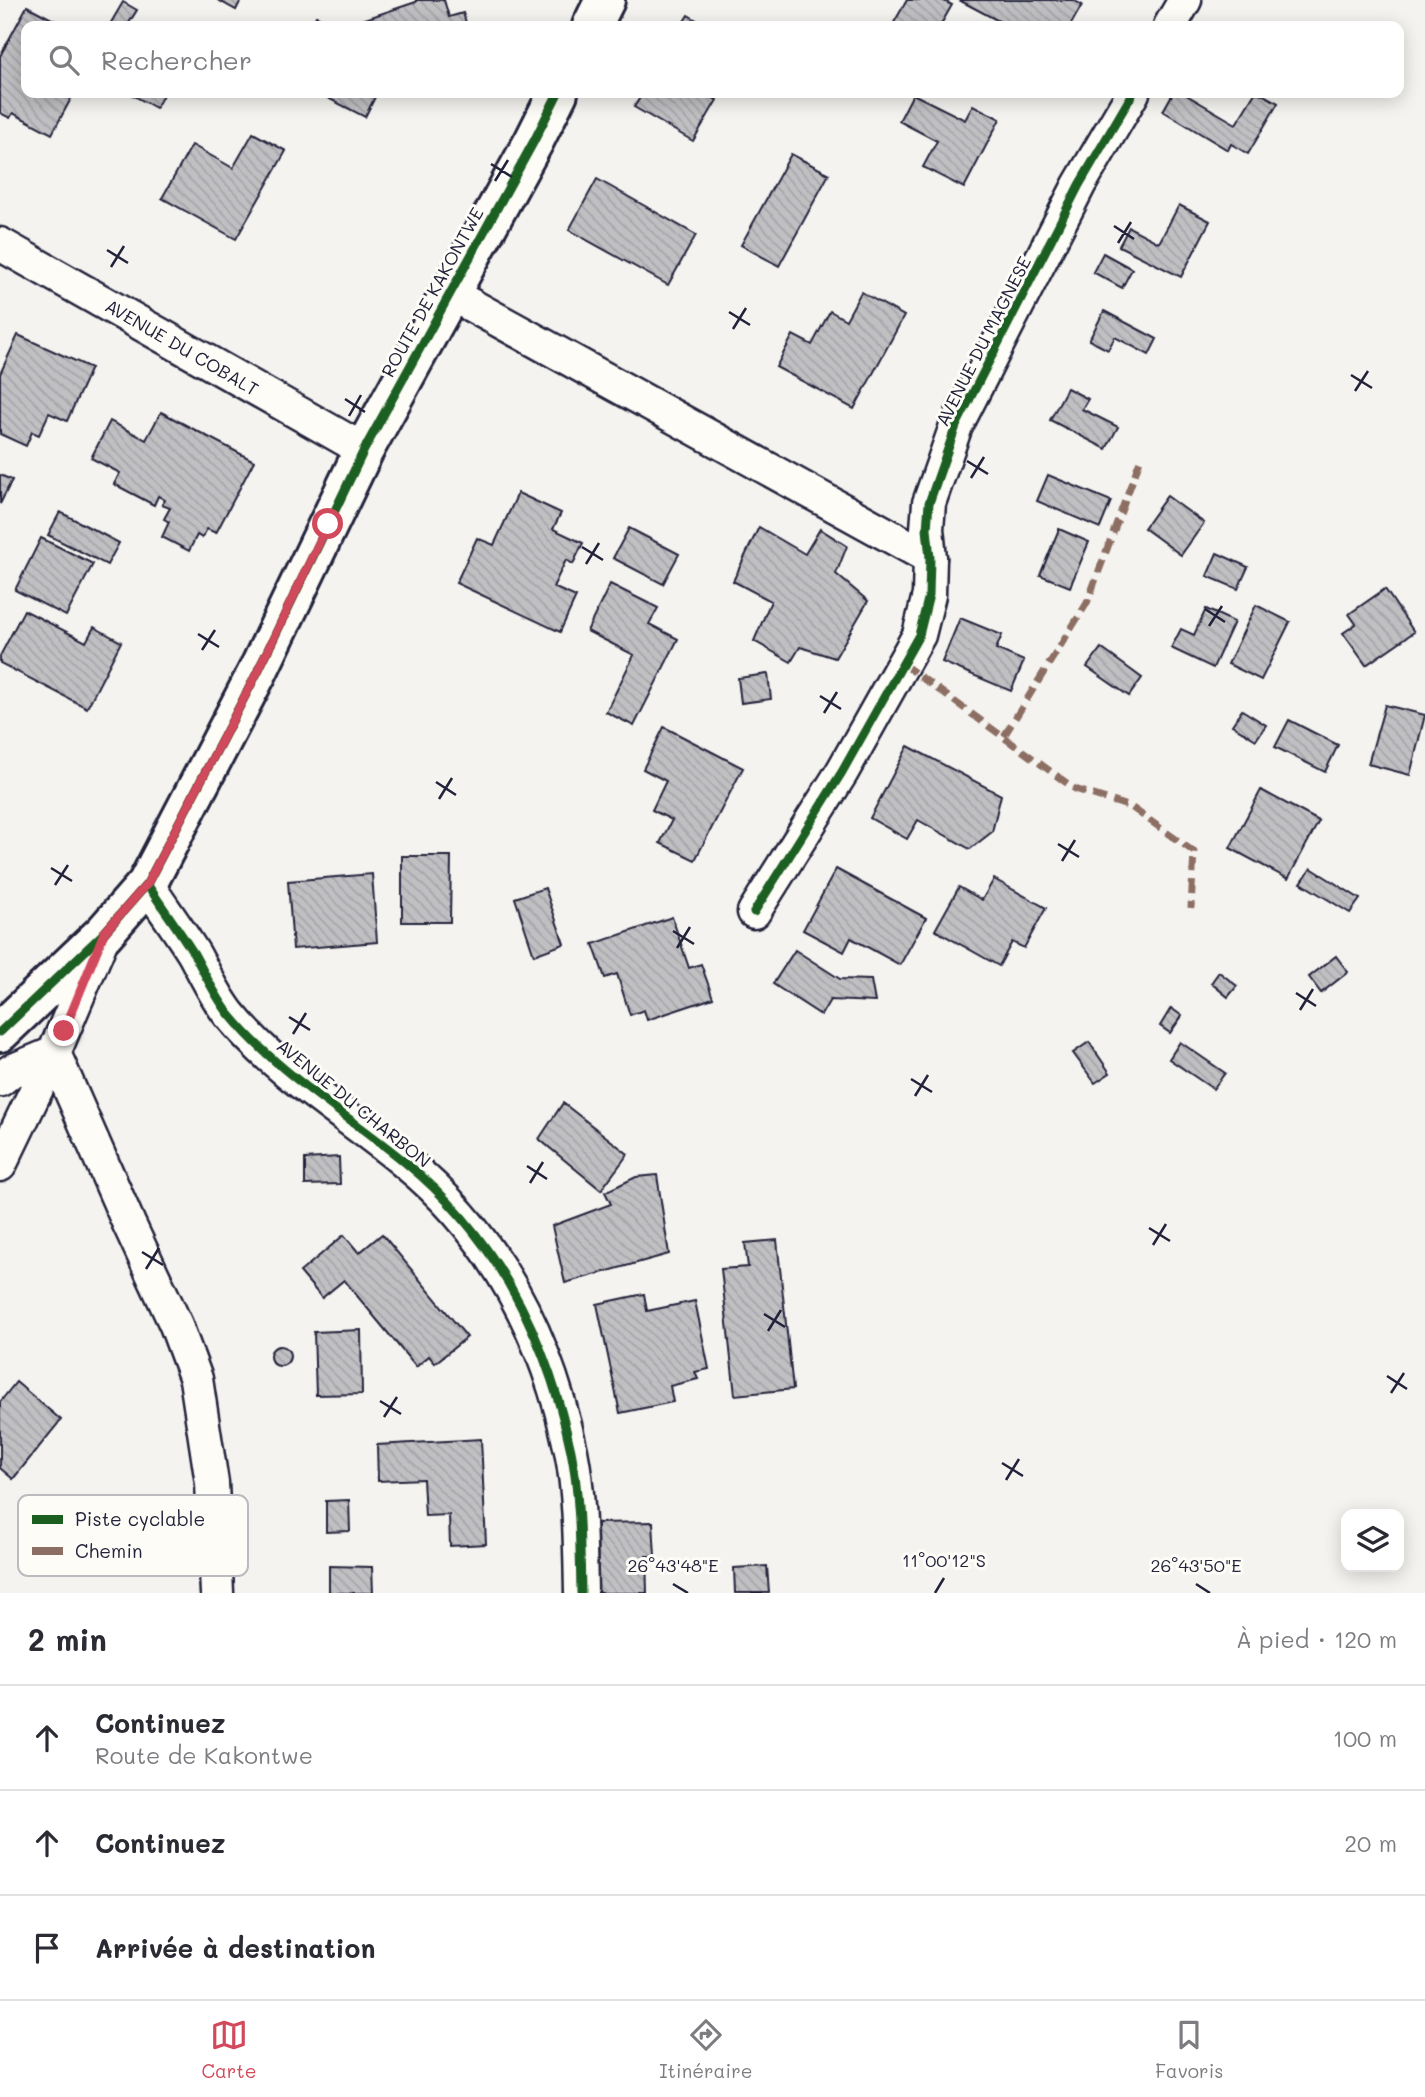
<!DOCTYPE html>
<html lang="fr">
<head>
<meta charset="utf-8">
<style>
  :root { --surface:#fff; --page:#f2f2f3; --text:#2b2b33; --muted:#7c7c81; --line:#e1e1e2; --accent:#d1495b }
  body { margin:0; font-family:Mali,sans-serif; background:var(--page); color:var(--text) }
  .controls { position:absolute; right:21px; bottom:21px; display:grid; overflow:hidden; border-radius:14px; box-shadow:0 4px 18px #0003 }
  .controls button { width:63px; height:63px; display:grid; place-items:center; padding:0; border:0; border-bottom:2px solid var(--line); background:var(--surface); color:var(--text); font:35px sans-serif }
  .stop { position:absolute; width:21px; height:21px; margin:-16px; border:5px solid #d1495b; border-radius:50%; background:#fff }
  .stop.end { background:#d1495b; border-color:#fff; box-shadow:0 2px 7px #0008 }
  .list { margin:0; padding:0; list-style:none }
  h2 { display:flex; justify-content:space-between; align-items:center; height:91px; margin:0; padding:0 28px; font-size:30px }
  h2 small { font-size:23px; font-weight:400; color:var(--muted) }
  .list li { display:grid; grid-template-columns:46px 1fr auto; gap:21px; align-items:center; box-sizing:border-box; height:105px; padding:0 28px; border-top:2px solid var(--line) }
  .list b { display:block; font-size:26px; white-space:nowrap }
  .list p { margin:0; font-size:23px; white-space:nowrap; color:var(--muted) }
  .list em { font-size:23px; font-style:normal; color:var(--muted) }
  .icon { flex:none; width:38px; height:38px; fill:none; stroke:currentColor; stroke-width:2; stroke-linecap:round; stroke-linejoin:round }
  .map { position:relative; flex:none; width:1425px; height:1593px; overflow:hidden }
  .search { position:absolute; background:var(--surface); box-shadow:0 4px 18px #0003; left:21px; right:21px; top:21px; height:77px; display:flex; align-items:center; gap:18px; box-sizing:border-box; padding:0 24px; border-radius:14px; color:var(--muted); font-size:26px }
  .sheet { height:406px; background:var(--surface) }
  nav { display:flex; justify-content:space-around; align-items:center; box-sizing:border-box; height:98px; border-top:2px solid var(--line); background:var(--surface); font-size:19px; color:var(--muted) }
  nav a { display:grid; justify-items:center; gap:4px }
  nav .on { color:var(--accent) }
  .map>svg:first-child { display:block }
  .building { fill:url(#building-back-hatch); stroke:#22223b; stroke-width:2 }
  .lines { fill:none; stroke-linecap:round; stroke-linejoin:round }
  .street-casing { stroke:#22223b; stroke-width:37 }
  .secondary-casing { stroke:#22223b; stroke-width:44 }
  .street { stroke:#fdfcf7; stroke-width:32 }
  .secondary { stroke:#fdfcf7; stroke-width:38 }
  .quiet { stroke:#8d6e63; stroke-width:7; stroke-dasharray:14 7; stroke-linecap:butt }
  .cycleway-casing { stroke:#fdfcf7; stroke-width:13 }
  .cycleway { stroke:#1b5e20; stroke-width:9 }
  .route { stroke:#d1495b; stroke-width:9 }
  .ticks { fill:none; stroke:#22223b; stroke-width:2.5 }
  .labels { text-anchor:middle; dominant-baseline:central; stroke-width:6; stroke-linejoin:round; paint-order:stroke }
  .street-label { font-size:18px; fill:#22223b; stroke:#fdfcf7 }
  .key { fill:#fdfcf7; stroke:#bbbbbf; stroke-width:2 }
  .key-label { font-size:19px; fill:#22223b }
  .ticks-label { font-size:18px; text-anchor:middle; fill:#22223b; stroke:#fdfcf7; stroke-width:6; stroke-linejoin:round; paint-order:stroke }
</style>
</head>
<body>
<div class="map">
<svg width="1425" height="1593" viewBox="0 0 1425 1593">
  <defs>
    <pattern id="building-back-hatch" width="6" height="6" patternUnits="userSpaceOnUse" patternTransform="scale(1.75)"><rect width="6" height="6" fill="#c0bfc2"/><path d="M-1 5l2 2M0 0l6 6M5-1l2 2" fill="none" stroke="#a5a4a8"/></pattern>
  </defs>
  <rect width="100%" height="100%" fill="#f4f3ef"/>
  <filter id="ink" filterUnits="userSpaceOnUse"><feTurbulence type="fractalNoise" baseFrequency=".0143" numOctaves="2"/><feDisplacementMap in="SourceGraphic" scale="14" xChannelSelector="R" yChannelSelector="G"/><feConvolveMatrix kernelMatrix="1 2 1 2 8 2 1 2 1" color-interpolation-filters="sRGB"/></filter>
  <g filter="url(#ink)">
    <!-- building -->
    <g class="building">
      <path d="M 218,0 L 241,0 L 236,10 Z"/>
      <path d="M 416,0 L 444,0 L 449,17 L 463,13 L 467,26 L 351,26 L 350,24 L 416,2 Z"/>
      <path d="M 907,0 L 942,0 L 952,5 L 940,26 L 892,26 Z"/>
      <path d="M 959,0 L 1073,0 L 1082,5 L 1070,26 L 1008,26 Z"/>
      <path d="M 123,2 L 137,10 L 127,26 L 109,26 Z"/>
      <path d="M 27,6 L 65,26 L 26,26 L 26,93 L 74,93 L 52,134 L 13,113 L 10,118 L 0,113 L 0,56 Z"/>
      <path d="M 688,15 L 707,26 L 681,26 Z"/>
      <path d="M 316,16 L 338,26 L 311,26 Z"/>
      <path d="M 129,93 L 164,93 L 156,108 Z"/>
      <path d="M 323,93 L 365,93 L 375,97 L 365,117 L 322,95 Z"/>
      <path d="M 643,93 L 704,93 L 717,100 L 693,141 L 634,107 Z"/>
      <path d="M 1173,93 L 1183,93 L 1236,124 L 1255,93 L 1260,93 L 1278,103 L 1248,154 L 1231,144 L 1228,150 L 1163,111 Z"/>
      <path d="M 913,94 L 965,120 L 973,105 L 1000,119 L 964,188 L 923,167 L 937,141 L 899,121 Z"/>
      <path d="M 253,133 L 286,151 L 236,239 L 162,198 L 192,145 L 233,168 Z"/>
      <path d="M 791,154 L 829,174 L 779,266 L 741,245 Z"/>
      <path d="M 597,179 L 696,235 L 668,285 L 569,230 Z"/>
      <path d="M 1179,205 L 1210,221 L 1181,277 L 1119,246 L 1129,227 L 1159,243 Z"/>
      <path d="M 1103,253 L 1132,269 L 1122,288 L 1093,272 Z"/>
      <path d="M 861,292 L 904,316 L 854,409 L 776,367 L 793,335 L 812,345 L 830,311 L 846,320 Z"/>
      <path d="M 1104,311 L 1157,339 L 1149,355 L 1115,337 L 1108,350 L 1089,340 Z"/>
      <path d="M 18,335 L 91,368 L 67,421 L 49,413 L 39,435 L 32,432 L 26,446 L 0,434 L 0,374 Z"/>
      <path d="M 1067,388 L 1088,399 L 1082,409 L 1118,427 L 1106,449 L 1050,420 Z"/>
      <path d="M 161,412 L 254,461 L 216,533 L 207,529 L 202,538 L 197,535 L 189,551 L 162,537 L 169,522 L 164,519 L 170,508 L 162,505 L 165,500 L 158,496 L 154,505 L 114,484 L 120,473 L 91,458 L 110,421 L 146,440 Z"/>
      <path d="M 0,475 L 12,480 L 0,504 Z"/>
      <path d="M 1048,475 L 1111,501 L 1100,528 L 1037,501 Z"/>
      <path d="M 518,493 L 561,513 L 553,529 L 583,543 L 573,564 L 566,560 L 553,587 L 576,597 L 560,632 L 456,583 L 477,538 L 494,545 Z"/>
      <path d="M 1167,496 L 1204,523 L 1181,555 L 1144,528 Z"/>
      <path d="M 60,512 L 119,543 L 107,565 L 48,535 Z"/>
      <path d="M 759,527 L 805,554 L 820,529 L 847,546 L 836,574 L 868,601 L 835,658 L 800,647 L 791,662 L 754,641 L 771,601 L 733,581 Z"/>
      <path d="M 629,528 L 679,554 L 663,584 L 613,558 Z"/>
      <path d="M 1059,529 L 1089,542 L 1070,587 L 1040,575 Z"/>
      <path d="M 41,538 L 93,564 L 66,616 L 15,590 Z"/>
      <path d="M 1217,553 L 1248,567 L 1238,589 L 1207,576 Z"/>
      <path d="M 610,584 L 658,608 L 649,624 L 678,639 L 634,726 L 606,712 L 634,655 L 587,631 Z"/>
      <path d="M 1385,589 L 1414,632 L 1366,665 L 1343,633 L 1356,624 L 1349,614 Z"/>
      <path d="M 1256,605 L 1290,622 L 1261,680 L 1228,664 Z"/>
      <path d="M 1206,609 L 1234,622 L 1213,668 L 1171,648 L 1181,629 L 1194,635 Z"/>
      <path d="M 24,610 L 86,642 L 94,627 L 121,642 L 87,708 L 0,663 L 0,656 Z"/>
      <path d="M 960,618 L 1002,635 L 996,649 L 1024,661 L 1011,691 L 942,662 Z"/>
      <path d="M 1101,648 L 1142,678 L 1129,696 L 1087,667 Z"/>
      <path d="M 768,674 L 771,699 L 741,703 L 738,678 Z"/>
      <path d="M 1385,705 L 1425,715 L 1410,775 L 1368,764 Z"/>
      <path d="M 1242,710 L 1266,725 L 1256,740 L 1232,725 Z"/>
      <path d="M 1289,720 L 1338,745 L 1325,772 L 1275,747 Z"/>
      <path d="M 664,727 L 743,768 L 695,860 L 660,843 L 672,820 L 652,810 L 666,781 L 643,769 Z"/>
      <path d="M 908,746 L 1001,795 L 992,832 L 970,849 L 918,820 L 907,839 L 870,818 Z"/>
      <path d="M 1261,790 L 1319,821 L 1288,879 L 1230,848 Z"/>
      <path d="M 402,856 L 451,856 L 450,922 L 402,922 Z"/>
      <path d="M 1311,868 L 1360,899 L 1350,913 L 1301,883 Z"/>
      <path d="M 836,869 L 926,918 L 900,965 L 851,938 L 844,952 L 803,930 Z"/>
      <path d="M 372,874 L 377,942 L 293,949 L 288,881 Z"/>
      <path d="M 994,879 L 1046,908 L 1024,948 L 1012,942 L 999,966 L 935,930 L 959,887 L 982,900 Z"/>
      <path d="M 545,888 L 564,944 L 534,955 L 515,898 Z"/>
      <path d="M 672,917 L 689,968 L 701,964 L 713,998 L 647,1020 L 644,1010 L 630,1015 L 617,974 L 605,978 L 593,944 Z"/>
      <path d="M 795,950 L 840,979 L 871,980 L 875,1002 L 830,1000 L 821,1015 L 773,984 Z"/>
      <path d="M 1336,956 L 1348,972 L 1321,993 L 1309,977 Z"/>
      <path d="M 1219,972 L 1237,986 L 1228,997 L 1211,983 Z"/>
      <path d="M 1171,1008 L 1182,1016 L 1170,1033 L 1160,1026 Z"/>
      <path d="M 1089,1042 L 1110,1073 L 1095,1083 L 1073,1053 Z"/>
      <path d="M 1180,1042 L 1225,1073 L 1213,1089 L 1169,1059 Z"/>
      <path d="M 563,1103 L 628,1154 L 601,1190 L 539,1139 Z"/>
      <path d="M 339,1157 L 340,1184 L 305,1185 L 305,1159 Z"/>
      <path d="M 657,1175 L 669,1254 L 565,1283 L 552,1226 L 611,1204 L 605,1192 L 636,1177 Z"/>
      <path d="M 382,1234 L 467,1337 L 435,1363 L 429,1356 L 416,1367 L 344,1280 L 322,1298 L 300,1272 L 344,1235 L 359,1253 Z"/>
      <path d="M 777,1240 L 793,1389 L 735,1395 L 721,1269 L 748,1267 L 745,1243 Z"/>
      <path d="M 644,1294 L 647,1311 L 695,1301 L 709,1369 L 695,1372 L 698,1379 L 670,1386 L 673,1402 L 620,1413 L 597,1304 Z"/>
      <path d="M 361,1330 L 362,1394 L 316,1395 L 314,1332 Z"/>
      <circle cx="280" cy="1356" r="10"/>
      <path d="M 16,1382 L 61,1420 L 13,1479 L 0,1468 L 0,1402 Z"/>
      <path d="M 481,1439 L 486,1544 L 450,1546 L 449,1515 L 425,1516 L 423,1479 L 378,1481 L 377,1445 Z"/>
      <path d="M 349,1500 L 350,1531 L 326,1532 L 326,1501 Z"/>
      <path d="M 653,1522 L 655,1556 L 646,1556 L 647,1593 L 598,1593 L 597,1523 Z"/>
      <path d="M 329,1566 L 372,1567 L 373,1593 L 329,1593 Z"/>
      <path d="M 767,1566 L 769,1593 L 735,1593 L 734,1568 Z"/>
    </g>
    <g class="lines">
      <defs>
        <g id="street">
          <path d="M 1170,26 L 1185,0"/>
          <path d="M 0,244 L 364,450"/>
          <path d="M 449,293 L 930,558"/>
          <path d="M 147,884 C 162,907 179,930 194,954 C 205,974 215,996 229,1014 C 278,1074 347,1114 406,1163 C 497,1237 547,1338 571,1451 C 580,1495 580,1548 581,1593"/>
          <path d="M 754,912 L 842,772 L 919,635 L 929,595 L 930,558 L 927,529 L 929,503 L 956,426 L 1079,185 L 1133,93"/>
          <path d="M 0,1080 L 11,1071 L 54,1053 L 129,1224 L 176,1325 L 196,1379 L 212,1483 L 217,1593"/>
          <path d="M 0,1165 L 54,1053 L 103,937"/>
        </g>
        <g id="secondary">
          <path d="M 592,26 L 605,0"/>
          <path d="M 0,1032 L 104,933 L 147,884 L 257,673 L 364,450 L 534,141 L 558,93"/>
        </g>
      </defs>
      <!-- street casing -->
      <use href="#street" class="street-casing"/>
      <!-- secondary casing -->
      <use href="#secondary" class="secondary-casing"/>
      <!-- street -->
      <use href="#street" class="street"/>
      <!-- secondary -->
      <use href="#secondary" class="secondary"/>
      <!-- quiet -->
      <g class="quiet">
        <path d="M 903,664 L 1075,789 L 1131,807 L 1194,852 L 1191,908"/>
        <path d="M 1004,736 L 1087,603 L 1142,455"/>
      </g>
      <defs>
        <g id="cycleway">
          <path d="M 147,884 C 162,907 179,930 194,954 C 205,974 215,996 229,1014 C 278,1074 347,1114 406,1163 C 497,1237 547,1338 571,1451 C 580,1495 580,1548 581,1593"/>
          <path d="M 754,912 L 842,772 L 919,635 L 929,595 L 930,558 L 927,529 L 929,503 L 956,426 L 1079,185 L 1133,93"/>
          <path d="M 0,1032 L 104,933 L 147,884 L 257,673 L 364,450 L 534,141 L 558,93"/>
        </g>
      </defs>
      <!-- cycleway casing -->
      <use href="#cycleway" class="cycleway-casing"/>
      <!-- cycleway -->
      <use href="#cycleway" class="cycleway"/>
    </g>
  </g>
  <g class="lines" filter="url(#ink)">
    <!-- route -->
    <path class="route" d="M 64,1031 L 104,933 L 147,884 L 257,673 L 328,524"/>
  </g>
  <!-- ticks -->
  <path class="ticks" d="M 491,164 L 512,177M 495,181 L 508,160M 1114,226 L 1134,239M 1118,243 L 1131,222M 107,250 L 128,263M 111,267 L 124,246M 729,312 L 750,325M 733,329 L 746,308M 1351,375 L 1372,388M 1355,391 L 1368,371M 345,399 L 365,412M 349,416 L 361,395M 967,461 L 988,474M 971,478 L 984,457M 582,547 L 603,560M 586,564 L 599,543M 1205,609 L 1225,622M 1209,626 L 1222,606M 198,634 L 219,647M 202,650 L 215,630M 820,696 L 841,709M 824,713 L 837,692M 436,782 L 456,795M 439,799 L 452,778M 1058,844 L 1079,857M 1062,861 L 1075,840M 51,868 L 72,881M 55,885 L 68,865M 673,931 L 694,944M 677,948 L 690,927M 1296,993 L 1316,1006M 1300,1010 L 1313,989M 289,1017 L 310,1030M 293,1034 L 306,1013M 911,1079 L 932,1092M 915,1096 L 928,1075M 527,1166 L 547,1179M 530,1183 L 543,1162M 1149,1228 L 1170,1241M 1153,1245 L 1166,1224M 142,1252 L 163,1265M 146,1269 L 159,1248M 764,1314 L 785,1327M 768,1331 L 781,1310M 1387,1376 L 1407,1389M 1391,1393 L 1404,1373M 380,1401 L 401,1414M 384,1417 L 397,1397M 1002,1463 L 1023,1476M 1006,1480 L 1019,1459M 673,1584 L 688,1593M 1196,1584 L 1210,1593M 935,1593 L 944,1578"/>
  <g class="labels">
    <!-- street labels -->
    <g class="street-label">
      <text transform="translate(432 292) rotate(-61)">ROUTE DE KAKONTWE</text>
      <text transform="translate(983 341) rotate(-63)">AVENUE DU MAGNESE</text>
      <text transform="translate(182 347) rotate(30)">AVENUE DU COBALT</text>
      <text transform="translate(354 1103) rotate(39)">AVENUE DU CHARBON</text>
    </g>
  </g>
  <!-- legend -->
  <rect x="18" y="1495" width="230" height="81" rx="10" class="key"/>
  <rect x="32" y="1515" width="31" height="9" fill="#1b5e20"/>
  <rect x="32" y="1547" width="31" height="8" fill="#8d6e63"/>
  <g class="key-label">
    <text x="75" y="1526">Piste cyclable</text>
    <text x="75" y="1558">Chemin</text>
  </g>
  <g class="ticks-label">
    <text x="944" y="1567">11°00'12"S</text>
    <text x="673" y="1572">26°43'48"E</text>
    <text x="1196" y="1572">26°43'50"E</text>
  </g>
</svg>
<div class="controls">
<button><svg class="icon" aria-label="layers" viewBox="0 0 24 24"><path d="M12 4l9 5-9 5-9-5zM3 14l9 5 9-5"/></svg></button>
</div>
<div class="stop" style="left:328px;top:524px"></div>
<div class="stop end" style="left:64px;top:1031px"></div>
<div class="search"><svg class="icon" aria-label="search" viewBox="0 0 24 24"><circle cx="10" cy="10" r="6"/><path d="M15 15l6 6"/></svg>Rechercher</div>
</div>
<section class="sheet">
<h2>2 min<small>À pied · 120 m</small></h2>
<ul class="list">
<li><svg class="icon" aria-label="ahead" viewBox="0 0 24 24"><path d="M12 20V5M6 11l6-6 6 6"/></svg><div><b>Continuez</b><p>Route de Kakontwe</p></div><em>100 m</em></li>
<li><svg class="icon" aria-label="ahead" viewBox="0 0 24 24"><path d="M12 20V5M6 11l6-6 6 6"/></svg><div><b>Continuez</b></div><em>20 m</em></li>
<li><svg class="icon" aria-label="arrive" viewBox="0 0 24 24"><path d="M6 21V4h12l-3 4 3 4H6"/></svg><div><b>Arrivée à destination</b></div></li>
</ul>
</section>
<nav>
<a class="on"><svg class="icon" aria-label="map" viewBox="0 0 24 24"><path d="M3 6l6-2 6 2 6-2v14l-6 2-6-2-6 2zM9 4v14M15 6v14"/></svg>Carte</a>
<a><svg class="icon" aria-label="directions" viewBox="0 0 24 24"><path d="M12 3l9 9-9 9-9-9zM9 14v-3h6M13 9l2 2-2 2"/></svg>Itinéraire</a>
<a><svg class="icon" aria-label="saved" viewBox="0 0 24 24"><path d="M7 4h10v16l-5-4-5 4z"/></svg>Favoris</a>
</nav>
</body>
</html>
